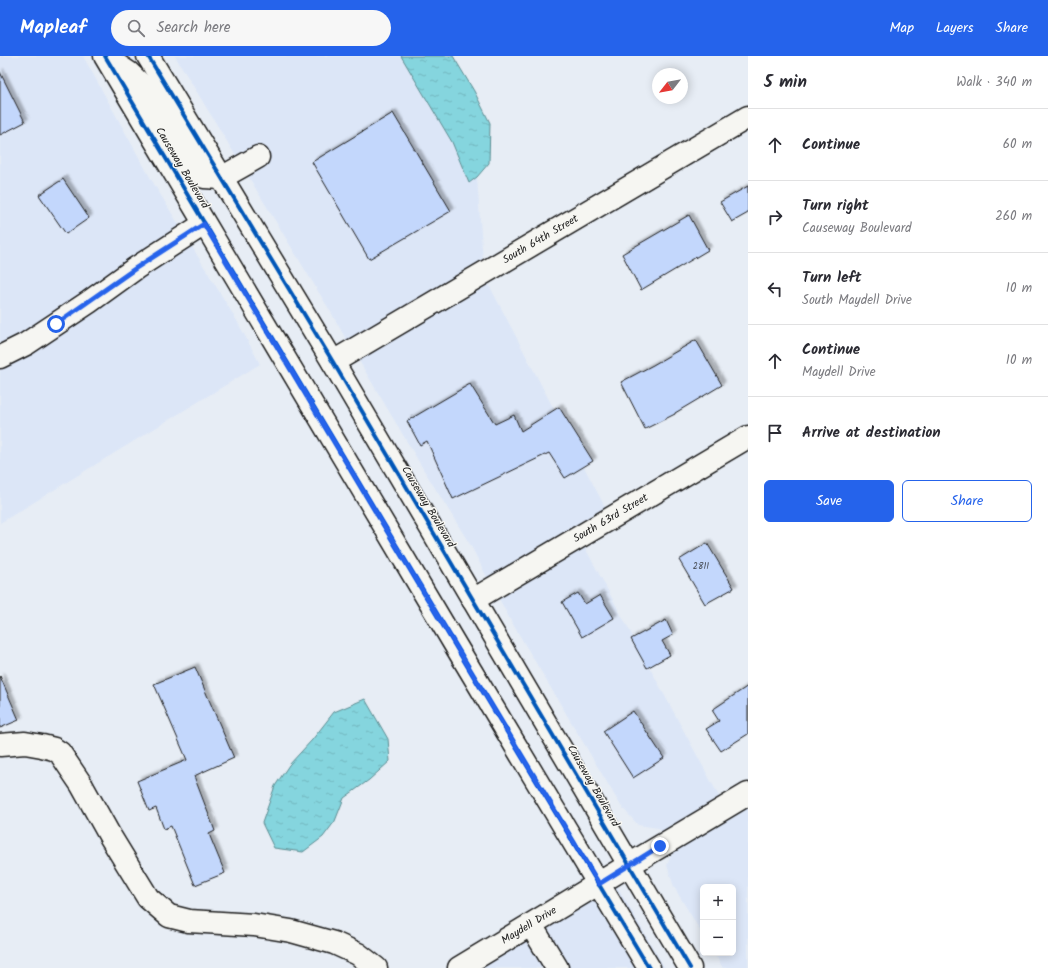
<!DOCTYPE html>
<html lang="en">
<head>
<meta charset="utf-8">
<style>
  :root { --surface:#fff; --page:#f7f7f7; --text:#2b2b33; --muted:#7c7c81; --line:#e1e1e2; --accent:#2563eb }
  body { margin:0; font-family:Kalam,sans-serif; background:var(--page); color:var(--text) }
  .controls { position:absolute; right:12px; bottom:12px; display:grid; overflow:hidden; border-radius:6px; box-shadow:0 2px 10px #0003 }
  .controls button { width:36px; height:36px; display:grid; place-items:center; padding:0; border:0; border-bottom:1px solid var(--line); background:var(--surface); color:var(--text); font:20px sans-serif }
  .compass { position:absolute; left:652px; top:12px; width:36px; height:36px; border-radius:50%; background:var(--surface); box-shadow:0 2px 10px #0003; rotate:239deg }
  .stop { position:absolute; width:12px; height:12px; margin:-9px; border:3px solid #2563eb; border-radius:50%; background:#fff }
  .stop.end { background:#2563eb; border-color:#fff; box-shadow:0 1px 4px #0008 }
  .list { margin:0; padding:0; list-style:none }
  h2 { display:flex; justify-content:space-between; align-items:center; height:52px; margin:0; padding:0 16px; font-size:17px }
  h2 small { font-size:13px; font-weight:400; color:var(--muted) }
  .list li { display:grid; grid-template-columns:26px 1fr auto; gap:12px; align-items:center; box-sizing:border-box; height:72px; padding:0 16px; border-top:1px solid var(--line) }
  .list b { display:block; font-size:15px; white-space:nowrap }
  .list p { margin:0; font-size:13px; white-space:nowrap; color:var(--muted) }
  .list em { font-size:13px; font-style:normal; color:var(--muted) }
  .actions { display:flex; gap:8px; padding:12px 16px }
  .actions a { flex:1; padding:9px 0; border:1px solid var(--accent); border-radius:6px; text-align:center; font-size:14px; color:var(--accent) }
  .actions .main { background:var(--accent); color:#fff }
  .icon { flex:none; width:22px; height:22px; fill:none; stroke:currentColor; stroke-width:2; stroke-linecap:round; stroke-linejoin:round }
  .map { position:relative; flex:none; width:748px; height:912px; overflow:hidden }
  header { display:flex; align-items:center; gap:24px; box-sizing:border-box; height:56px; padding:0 20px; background:var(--accent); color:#fff }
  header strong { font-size:19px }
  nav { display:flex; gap:22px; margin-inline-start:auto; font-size:14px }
  .search { width:280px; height:36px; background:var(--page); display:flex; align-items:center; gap:10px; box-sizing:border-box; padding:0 14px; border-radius:22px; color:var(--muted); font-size:15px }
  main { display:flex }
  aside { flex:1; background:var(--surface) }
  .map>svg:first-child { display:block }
  .built { fill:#dce6f7 }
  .water { fill:url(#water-ripples); stroke:#5b8b90 }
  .building { fill:#c3d7fc; stroke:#1c1c1c; filter:url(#shadow) }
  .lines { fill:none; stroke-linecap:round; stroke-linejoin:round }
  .minor-casing { stroke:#1c1c1c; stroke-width:25 }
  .major-casing { stroke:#1c1c1c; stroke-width:25 }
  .minor { stroke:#f6f6f2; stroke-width:22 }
  .major { stroke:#f6f6f2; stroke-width:22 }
  .cycleway-casing { stroke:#f6f6f2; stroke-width:6 }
  .cycleway { stroke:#0057b8; stroke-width:4 }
  .route { stroke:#2563eb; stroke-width:5 }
  .labels { text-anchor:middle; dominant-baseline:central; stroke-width:3; stroke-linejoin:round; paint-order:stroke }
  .number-label { font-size:9px; fill:#464b54 }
  .street-label { font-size:11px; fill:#1c1c1c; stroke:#f6f6f2 }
</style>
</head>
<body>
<header>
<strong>Mapleaf</strong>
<div class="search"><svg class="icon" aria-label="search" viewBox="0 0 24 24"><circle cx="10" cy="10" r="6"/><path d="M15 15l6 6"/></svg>Search here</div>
<nav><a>Map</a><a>Layers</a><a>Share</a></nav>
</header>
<main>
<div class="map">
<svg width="748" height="912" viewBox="0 0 748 912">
  <defs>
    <pattern id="water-ripples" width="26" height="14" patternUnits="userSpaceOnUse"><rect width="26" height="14" fill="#85d5de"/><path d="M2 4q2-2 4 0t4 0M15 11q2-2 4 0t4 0" fill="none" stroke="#72b6be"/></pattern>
    <filter id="shadow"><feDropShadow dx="3.5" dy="-3.5" stdDeviation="1" flood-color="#0004"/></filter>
  </defs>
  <rect width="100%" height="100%" fill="#e7edf5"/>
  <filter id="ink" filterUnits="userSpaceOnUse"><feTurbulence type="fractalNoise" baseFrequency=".025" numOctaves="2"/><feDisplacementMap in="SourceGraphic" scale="8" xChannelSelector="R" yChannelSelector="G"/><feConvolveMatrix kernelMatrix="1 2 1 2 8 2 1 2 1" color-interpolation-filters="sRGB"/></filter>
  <g filter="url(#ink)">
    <!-- built -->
    <g class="built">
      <path d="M 0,0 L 83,0 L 151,123 L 237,265 L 260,308 L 0,467 Z"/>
      <path d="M 175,0 L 401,0 L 452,86 L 469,127 L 477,121 L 483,206 L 347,285 L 332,258 Z"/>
      <path d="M 488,227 L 606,453 L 583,466 L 574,471 L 574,472 L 488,523 L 471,490 L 422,411 L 358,303 Z"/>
      <path d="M 584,490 L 720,742 L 662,777 L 659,772 L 638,769 L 621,750 L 511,565 L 498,541 Z"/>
      <path d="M 748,750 L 748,912 L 723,912 L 714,897 L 733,897 L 733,831 L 703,831 L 703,879 L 674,831 L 667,809 L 673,795 Z"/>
      <path d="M 614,825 L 665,912 L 470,912 Z"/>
    </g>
    <!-- water -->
    <g class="water">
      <path d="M 401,0 L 453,0 L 474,35 L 490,67 L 489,107 L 477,121 L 469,127 L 452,86 Z"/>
      <path d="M 365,643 L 388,683 L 390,705 L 369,724 L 344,742 L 335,765 L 323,781 L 303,796 L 274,792 L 262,767 L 275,730 L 289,709 L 312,684 L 334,656 Z"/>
    </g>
    <!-- building -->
    <g class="building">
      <path d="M 0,16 L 25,66 L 0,79 Z"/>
      <path d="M 393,57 L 451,155 L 369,203 L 312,106 Z"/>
      <path d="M 63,123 L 89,162 L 66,178 L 39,139 Z"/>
      <path d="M 748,130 L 748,157 L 732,166 L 720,146 Z"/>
      <path d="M 689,159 L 708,194 L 641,234 L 622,198 Z"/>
      <path d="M 696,284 L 722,329 L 675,357 L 675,358 L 645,373 L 621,326 L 653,309 Z"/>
      <path d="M 470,328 L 495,368 L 514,359 L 521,375 L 559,351 L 593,405 L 565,422 L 549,397 L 453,443 L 427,385 L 420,389 L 407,365 Z"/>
      <path d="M 707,487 L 734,532 L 705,548 L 679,504 Z"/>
      <path d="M 578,537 L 585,548 L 600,539 L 614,562 L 582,581 L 562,546 Z"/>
      <path d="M 666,564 L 673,579 L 662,585 L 670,599 L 647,612 L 631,583 Z"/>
      <path d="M 195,611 L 234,702 L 194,720 L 215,775 L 209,778 L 225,817 L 195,829 L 171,770 L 164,773 L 156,752 L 149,755 L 137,725 L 187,704 L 154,628 Z"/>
      <path d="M 0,620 L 19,664 L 0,672 Z"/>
      <path d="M 748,630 L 748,678 L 721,695 L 706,673 L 719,665 L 712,654 Z"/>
      <path d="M 633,655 L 664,702 L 633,722 L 603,675 Z"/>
    </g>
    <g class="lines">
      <defs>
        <g id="minor">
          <path d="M 221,122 L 258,101"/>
          <path d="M 0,301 L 26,288 L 89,246 L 136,212 L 204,168"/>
          <path id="s1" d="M 333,306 L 748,61"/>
          <path id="s2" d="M 473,544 L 748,381"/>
          <path d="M 0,689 L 25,687 L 42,690 L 54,693 L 60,697 L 81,728 L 110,780 L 148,842 L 169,860 L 189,865 L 254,869 L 291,875 L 334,887 L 358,898 L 376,912"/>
          <path d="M 531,869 L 557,912"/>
          <path id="s3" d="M 459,912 L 629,809 L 748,738"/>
        </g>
        <g id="major">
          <path d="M 105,0 L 457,592 L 649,912"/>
          <path d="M 148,0 L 333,306 L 690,912"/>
          <path d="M 114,7 L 129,17 L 147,34 L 191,108 L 204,121 L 221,122"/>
        </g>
      </defs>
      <!-- minor casing -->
      <use href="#minor" class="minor-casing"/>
      <!-- major casing -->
      <use href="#major" class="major-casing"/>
      <!-- minor -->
      <use href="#minor" class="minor"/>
      <!-- major -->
      <use href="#major" class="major"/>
      <defs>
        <g id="cycleway">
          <path d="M 105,0 L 457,592 L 649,912"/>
          <path d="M 148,0 L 333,306 L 690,912"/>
        </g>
      </defs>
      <!-- cycleway casing -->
      <use href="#cycleway" class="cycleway-casing"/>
      <!-- cycleway -->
      <use href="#cycleway" class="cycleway"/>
    </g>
  </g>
  <g class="lines" filter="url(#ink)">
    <!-- route -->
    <path class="route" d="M 56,268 L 136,212 L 204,168 L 457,592 L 599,828 L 660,790"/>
  </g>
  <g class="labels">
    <!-- number labels -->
    <g class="number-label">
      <text x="701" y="510">2811</text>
    </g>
    <!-- street labels -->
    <g class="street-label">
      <text transform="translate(182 112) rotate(59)">Causeway Boulevard</text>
      <text stroke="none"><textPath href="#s1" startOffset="241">South 64th Street</textPath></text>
      <text transform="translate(428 451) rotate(59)">Causeway Boulevard</text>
      <text stroke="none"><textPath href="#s2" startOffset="160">South 63rd Street</textPath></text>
      <text transform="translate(593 730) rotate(60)">Causeway Boulevard</text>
      <text stroke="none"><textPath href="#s3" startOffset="82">Maydell Drive</textPath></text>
    </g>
  </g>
</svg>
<div class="controls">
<button>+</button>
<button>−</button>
</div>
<svg class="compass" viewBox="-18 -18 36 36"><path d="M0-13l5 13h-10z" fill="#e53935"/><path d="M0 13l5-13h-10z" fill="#7c7c81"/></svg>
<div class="stop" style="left:56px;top:268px"></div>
<div class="stop end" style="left:660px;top:790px"></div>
</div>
<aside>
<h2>5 min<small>Walk · 340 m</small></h2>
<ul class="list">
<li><svg class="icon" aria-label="ahead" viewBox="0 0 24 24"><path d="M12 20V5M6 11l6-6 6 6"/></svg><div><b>Continue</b></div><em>60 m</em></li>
<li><svg class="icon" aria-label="right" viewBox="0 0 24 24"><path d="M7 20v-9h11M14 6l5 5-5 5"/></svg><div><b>Turn right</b><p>Causeway Boulevard</p></div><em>260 m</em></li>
<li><svg class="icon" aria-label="left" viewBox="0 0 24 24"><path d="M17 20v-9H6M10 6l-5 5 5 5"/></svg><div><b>Turn left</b><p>South Maydell Drive</p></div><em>10 m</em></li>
<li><svg class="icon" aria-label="ahead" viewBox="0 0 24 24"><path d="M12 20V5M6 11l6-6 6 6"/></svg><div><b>Continue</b><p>Maydell Drive</p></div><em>10 m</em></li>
<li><svg class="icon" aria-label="arrive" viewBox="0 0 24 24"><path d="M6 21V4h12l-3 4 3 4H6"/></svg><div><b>Arrive at destination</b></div></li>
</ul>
<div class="actions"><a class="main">Save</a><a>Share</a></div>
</aside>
</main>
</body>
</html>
